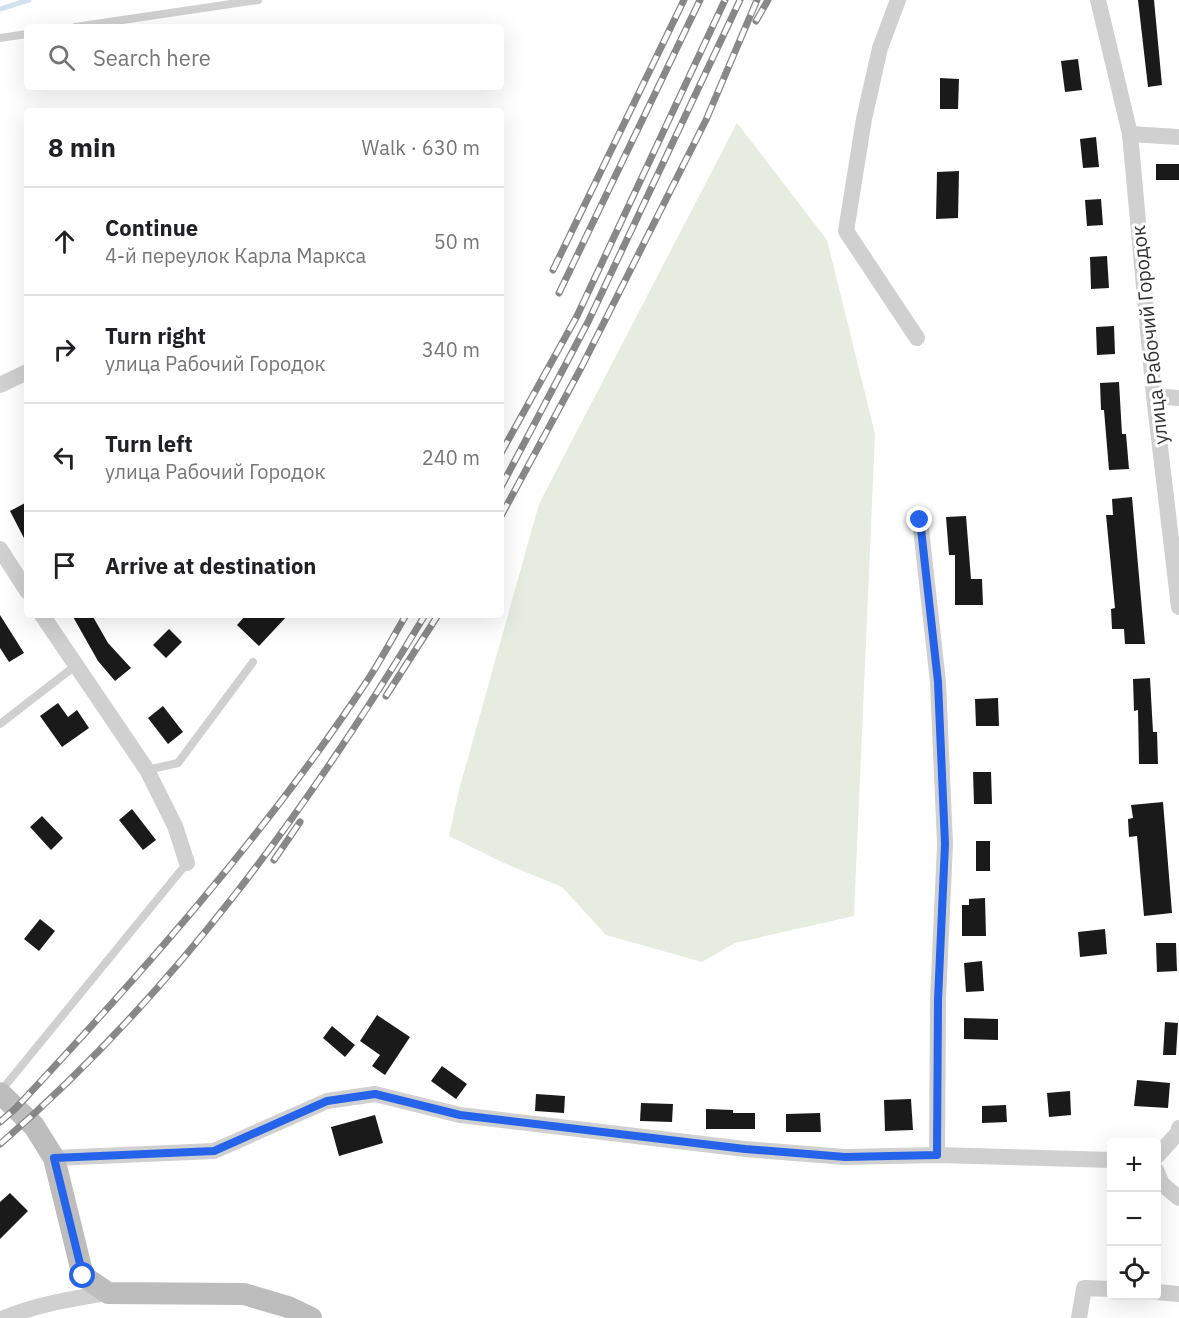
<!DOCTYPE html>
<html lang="en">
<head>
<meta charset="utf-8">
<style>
  :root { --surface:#fff; --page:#f6f6f6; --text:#202124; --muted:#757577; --line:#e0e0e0 }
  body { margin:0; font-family:"IBM Plex Sans",sans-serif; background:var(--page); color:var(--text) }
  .controls { position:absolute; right:18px; bottom:18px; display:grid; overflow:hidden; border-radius:6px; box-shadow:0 6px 24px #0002 }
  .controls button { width:54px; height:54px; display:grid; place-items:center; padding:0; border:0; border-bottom:2px solid var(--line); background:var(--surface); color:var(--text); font:30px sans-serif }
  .stop { position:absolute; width:18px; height:18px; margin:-14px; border:4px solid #2563eb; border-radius:50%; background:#fff }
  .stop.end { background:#2563eb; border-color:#fff; box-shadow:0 2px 6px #0008 }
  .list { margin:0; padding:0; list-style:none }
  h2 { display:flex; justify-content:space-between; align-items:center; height:78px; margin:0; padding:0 24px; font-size:26px }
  h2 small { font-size:20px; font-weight:400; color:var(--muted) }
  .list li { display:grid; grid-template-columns:39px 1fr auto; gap:18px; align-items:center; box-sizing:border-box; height:108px; padding:0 24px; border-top:2px solid var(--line) }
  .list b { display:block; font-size:22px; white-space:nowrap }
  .list p { margin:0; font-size:20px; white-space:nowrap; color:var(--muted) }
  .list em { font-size:20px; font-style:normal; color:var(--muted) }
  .icon { flex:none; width:33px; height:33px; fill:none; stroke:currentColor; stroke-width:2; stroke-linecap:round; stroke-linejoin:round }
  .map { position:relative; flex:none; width:1179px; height:1318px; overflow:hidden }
  .search { position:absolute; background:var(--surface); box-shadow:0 6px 24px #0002; left:24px; top:24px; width:480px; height:66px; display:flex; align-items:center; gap:15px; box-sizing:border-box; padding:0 21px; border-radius:6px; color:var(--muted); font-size:22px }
  .panel { position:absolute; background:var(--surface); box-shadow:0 6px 24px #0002; left:24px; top:108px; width:480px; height:510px; border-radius:6px }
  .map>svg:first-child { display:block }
  .green { fill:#e6ecdf }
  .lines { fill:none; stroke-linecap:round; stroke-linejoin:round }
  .stream { stroke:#cfe2ee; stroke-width:5 }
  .building { fill:#1a1a1a }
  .lane { stroke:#d0d0d0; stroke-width:8 }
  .street { stroke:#d0d0d0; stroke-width:16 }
  .secondary { stroke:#bdbdbd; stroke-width:22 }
  .rail-casing { stroke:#888; stroke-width:7 }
  .rail { stroke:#fff; stroke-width:4.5; stroke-dasharray:14; stroke-linecap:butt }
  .route { stroke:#2563eb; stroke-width:8 }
  .labels { text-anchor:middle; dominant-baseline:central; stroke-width:6; stroke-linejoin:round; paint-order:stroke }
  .street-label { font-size:20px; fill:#333; stroke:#fff }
</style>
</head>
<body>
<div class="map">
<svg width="1179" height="1318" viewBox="0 0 1179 1318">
  <rect width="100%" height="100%" fill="#fff"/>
  <!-- green -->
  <path class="green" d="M 737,123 L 827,240 L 875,434 L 854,916 L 735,943 L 702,962 L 606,935 L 562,887 L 504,863 L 449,836 L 459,790 L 539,504 Z"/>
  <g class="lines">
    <!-- stream -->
    <path class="stream" d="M 0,9 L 29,0"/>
  </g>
  <!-- building -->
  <g class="building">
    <path d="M 1138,0 L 1154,0 L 1162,85 L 1148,87 Z"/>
    <path d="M 1078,59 L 1082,90 L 1065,92 L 1061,61 Z"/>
    <path d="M 940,78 L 959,79 L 958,109 L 940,109 Z"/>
    <path d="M 1096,137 L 1099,167 L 1083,168 L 1080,139 Z"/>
    <rect x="1156" y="164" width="23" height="16"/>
    <path d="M 959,171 L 958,218 L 936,219 L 937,172 Z"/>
    <path d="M 1101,199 L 1103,225 L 1087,226 L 1085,200 Z"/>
    <path d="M 1107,256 L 1109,288 L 1091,289 L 1090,257 Z"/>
    <path d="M 1114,326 L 1115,354 L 1097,355 L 1096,327 Z"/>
    <path d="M 1119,382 L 1122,434 L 1126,434 L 1129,469 L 1109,470 L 1104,410 L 1101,410 L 1100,383 Z"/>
    <path d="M 1132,497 L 1145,644 L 1125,644 L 1124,629 L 1112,629 L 1111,609 L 1115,608 L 1106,515 L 1113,515 L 1112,499 Z"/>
    <path d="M 27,502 L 27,544 L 10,511 Z"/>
    <path d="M 966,516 L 971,579 L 982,579 L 983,605 L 955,605 L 955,555 L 949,555 L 946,517 Z"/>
    <path d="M 0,615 L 24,653 L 9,662 L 0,648 Z"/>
    <path d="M 72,615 L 92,615 L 108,643 L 131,668 L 115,681 L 98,661 Z"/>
    <path d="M 246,615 L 288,615 L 259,646 L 237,625 Z"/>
    <path d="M 169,629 L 182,642 L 166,658 L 153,645 Z"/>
    <path d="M 1150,678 L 1153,732 L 1157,732 L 1158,764 L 1139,764 L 1138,710 L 1134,711 L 1133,679 Z"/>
    <path d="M 998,698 L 999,726 L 976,726 L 975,699 Z"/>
    <path d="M 58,703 L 68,717 L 77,710 L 89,728 L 62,747 L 40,716 Z"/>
    <path d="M 163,706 L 183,732 L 168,744 L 148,718 Z"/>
    <path d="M 973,772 L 991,772 L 992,804 L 974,804 Z"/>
    <path d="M 1163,802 L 1172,913 L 1144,916 L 1137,836 L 1129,837 L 1128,819 L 1133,818 L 1131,805 Z"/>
    <path d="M 132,809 L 156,840 L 143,850 L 119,820 Z"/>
    <path d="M 42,816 L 63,838 L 51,850 L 30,827 Z"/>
    <rect x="976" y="841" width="14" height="30"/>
    <path d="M 985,898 L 986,936 L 962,936 L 962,905 L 969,905 L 969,899 Z"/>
    <path d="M 40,919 L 55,931 L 39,951 L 24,939 Z"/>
    <path d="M 1105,929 L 1107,954 L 1080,957 L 1078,932 Z"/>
    <path d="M 1156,943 L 1176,943 L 1177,971 L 1157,972 Z"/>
    <path d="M 982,961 L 984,991 L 966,992 L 964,963 Z"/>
    <path d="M 377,1015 L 410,1037 L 385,1075 L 372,1066 L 380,1055 L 360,1041 Z"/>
    <path d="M 964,1018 L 998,1019 L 998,1040 L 964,1039 Z"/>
    <path d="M 1165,1022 L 1178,1023 L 1176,1055 L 1163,1055 Z"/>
    <path d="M 332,1026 L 355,1045 L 345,1057 L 323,1038 Z"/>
    <path d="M 442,1066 L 467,1084 L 456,1099 L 431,1081 Z"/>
    <path d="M 1137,1080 L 1170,1083 L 1168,1108 L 1134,1106 Z"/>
    <path d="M 1070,1091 L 1071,1115 L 1049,1117 L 1047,1093 Z"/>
    <path d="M 536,1094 L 565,1096 L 564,1113 L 535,1111 Z"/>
    <path d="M 911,1099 L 913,1130 L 885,1131 L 884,1100 Z"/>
    <path d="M 641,1103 L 673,1104 L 672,1122 L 640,1121 Z"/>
    <path d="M 1006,1105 L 1007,1122 L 982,1123 L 982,1106 Z"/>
    <path d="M 706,1109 L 733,1110 L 733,1113 L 755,1113 L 755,1129 L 706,1129 Z"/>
    <path d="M 820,1113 L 821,1132 L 786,1132 L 786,1114 Z"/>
    <path d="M 375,1115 L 383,1143 L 339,1156 L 331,1127 Z"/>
    <path d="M 10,1193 L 28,1211 L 0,1239 L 0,1202 Z"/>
  </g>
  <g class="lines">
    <!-- lane -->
    <g class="lane">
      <path d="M 75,27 L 258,0"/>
      <path d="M 0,38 L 27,34"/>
      <path d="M 0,724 L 75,666"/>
      <path d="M 147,770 L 178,763 L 253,662"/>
      <path d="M 0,1092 L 187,863"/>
    </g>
    <!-- street -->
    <g class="street">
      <path d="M 898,0 L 880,48 L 864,119 L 846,231 L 917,338"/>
      <path d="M 1098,0 L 1130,134 L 1154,396 L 1179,607"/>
      <path d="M 1130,134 L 1179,137"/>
      <path d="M 0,385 L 27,372"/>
      <path d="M 1154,396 L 1179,398"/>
      <path d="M 920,520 L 938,682 L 945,844 L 938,1000 L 937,1155"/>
      <path d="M 0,549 L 27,591"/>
      <path d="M 42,615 L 147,770 L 175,826 L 187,863"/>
      <path d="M 1156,1157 L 1178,1133 L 1179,1128"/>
      <path d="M 54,1158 L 214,1151 L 327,1101 L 375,1094 L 460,1115 L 745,1149 L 845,1157 L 937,1155 L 1112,1160"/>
      <path d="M 1156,1170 L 1162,1184 L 1179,1198"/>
      <path d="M 1156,1292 L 1179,1294"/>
      <path d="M 4,1318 C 37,1304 72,1299 108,1293"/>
      <path d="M 1079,1318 L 1084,1288 L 1112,1289"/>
    </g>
    <!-- secondary -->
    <path class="secondary" d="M 0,1093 L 34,1126 L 54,1158 L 83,1276 L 108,1293 L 244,1294 L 288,1307 L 311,1318"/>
    <defs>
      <g id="rail">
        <path d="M 756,21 L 768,0"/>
        <path d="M 553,270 L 684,0"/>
        <path d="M 559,293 L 700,0"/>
        <path d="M 501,453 L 577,316 L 725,0"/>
        <path d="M 501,487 L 588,322 L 740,0"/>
        <path d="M 501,516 L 581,368 L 706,120 L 757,0"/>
        <path d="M 386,696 L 438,615"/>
        <path d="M 274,860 L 300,822"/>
        <path d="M 0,1122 L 16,1108 C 141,974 265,835 367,681 C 381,660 393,637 406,615"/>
        <path d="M 0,1144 C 173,995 308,809 425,615"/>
      </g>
    </defs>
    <!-- rail casing -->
    <use href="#rail" class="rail-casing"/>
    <!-- rail -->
    <use href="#rail" class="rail"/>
  </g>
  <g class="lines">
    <!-- route -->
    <path class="route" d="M 83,1276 L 54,1158 L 214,1151 L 327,1101 L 375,1094 L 460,1115 L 745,1149 L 845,1157 L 937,1155 L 938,1000 L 945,844 L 938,682 L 920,520"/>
  </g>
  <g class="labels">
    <!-- street labels -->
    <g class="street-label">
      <text transform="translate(1149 335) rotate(-96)">улица Рабочий Городок</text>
    </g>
  </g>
</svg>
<div class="controls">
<button>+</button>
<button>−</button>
<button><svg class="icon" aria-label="locate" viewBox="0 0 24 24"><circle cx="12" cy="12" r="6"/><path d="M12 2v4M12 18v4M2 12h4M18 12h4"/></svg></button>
</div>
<div class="stop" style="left:83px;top:1276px"></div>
<div class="stop end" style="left:920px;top:520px"></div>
<div class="search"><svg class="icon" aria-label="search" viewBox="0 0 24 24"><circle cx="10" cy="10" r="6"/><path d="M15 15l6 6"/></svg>Search here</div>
<section class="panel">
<h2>8 min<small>Walk · 630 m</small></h2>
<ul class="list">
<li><svg class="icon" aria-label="ahead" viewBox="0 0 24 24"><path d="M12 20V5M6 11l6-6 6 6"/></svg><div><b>Continue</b><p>4-й переулок Карла Маркса</p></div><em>50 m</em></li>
<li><svg class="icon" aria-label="right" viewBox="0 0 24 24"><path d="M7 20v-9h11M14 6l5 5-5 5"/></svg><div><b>Turn right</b><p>улица Рабочий Городок</p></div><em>340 m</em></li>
<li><svg class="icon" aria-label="left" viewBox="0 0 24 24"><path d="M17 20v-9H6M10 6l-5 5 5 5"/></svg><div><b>Turn left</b><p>улица Рабочий Городок</p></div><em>240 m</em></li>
<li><svg class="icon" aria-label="arrive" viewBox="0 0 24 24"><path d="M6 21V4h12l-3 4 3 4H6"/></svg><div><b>Arrive at destination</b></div></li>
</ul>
</section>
</div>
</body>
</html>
